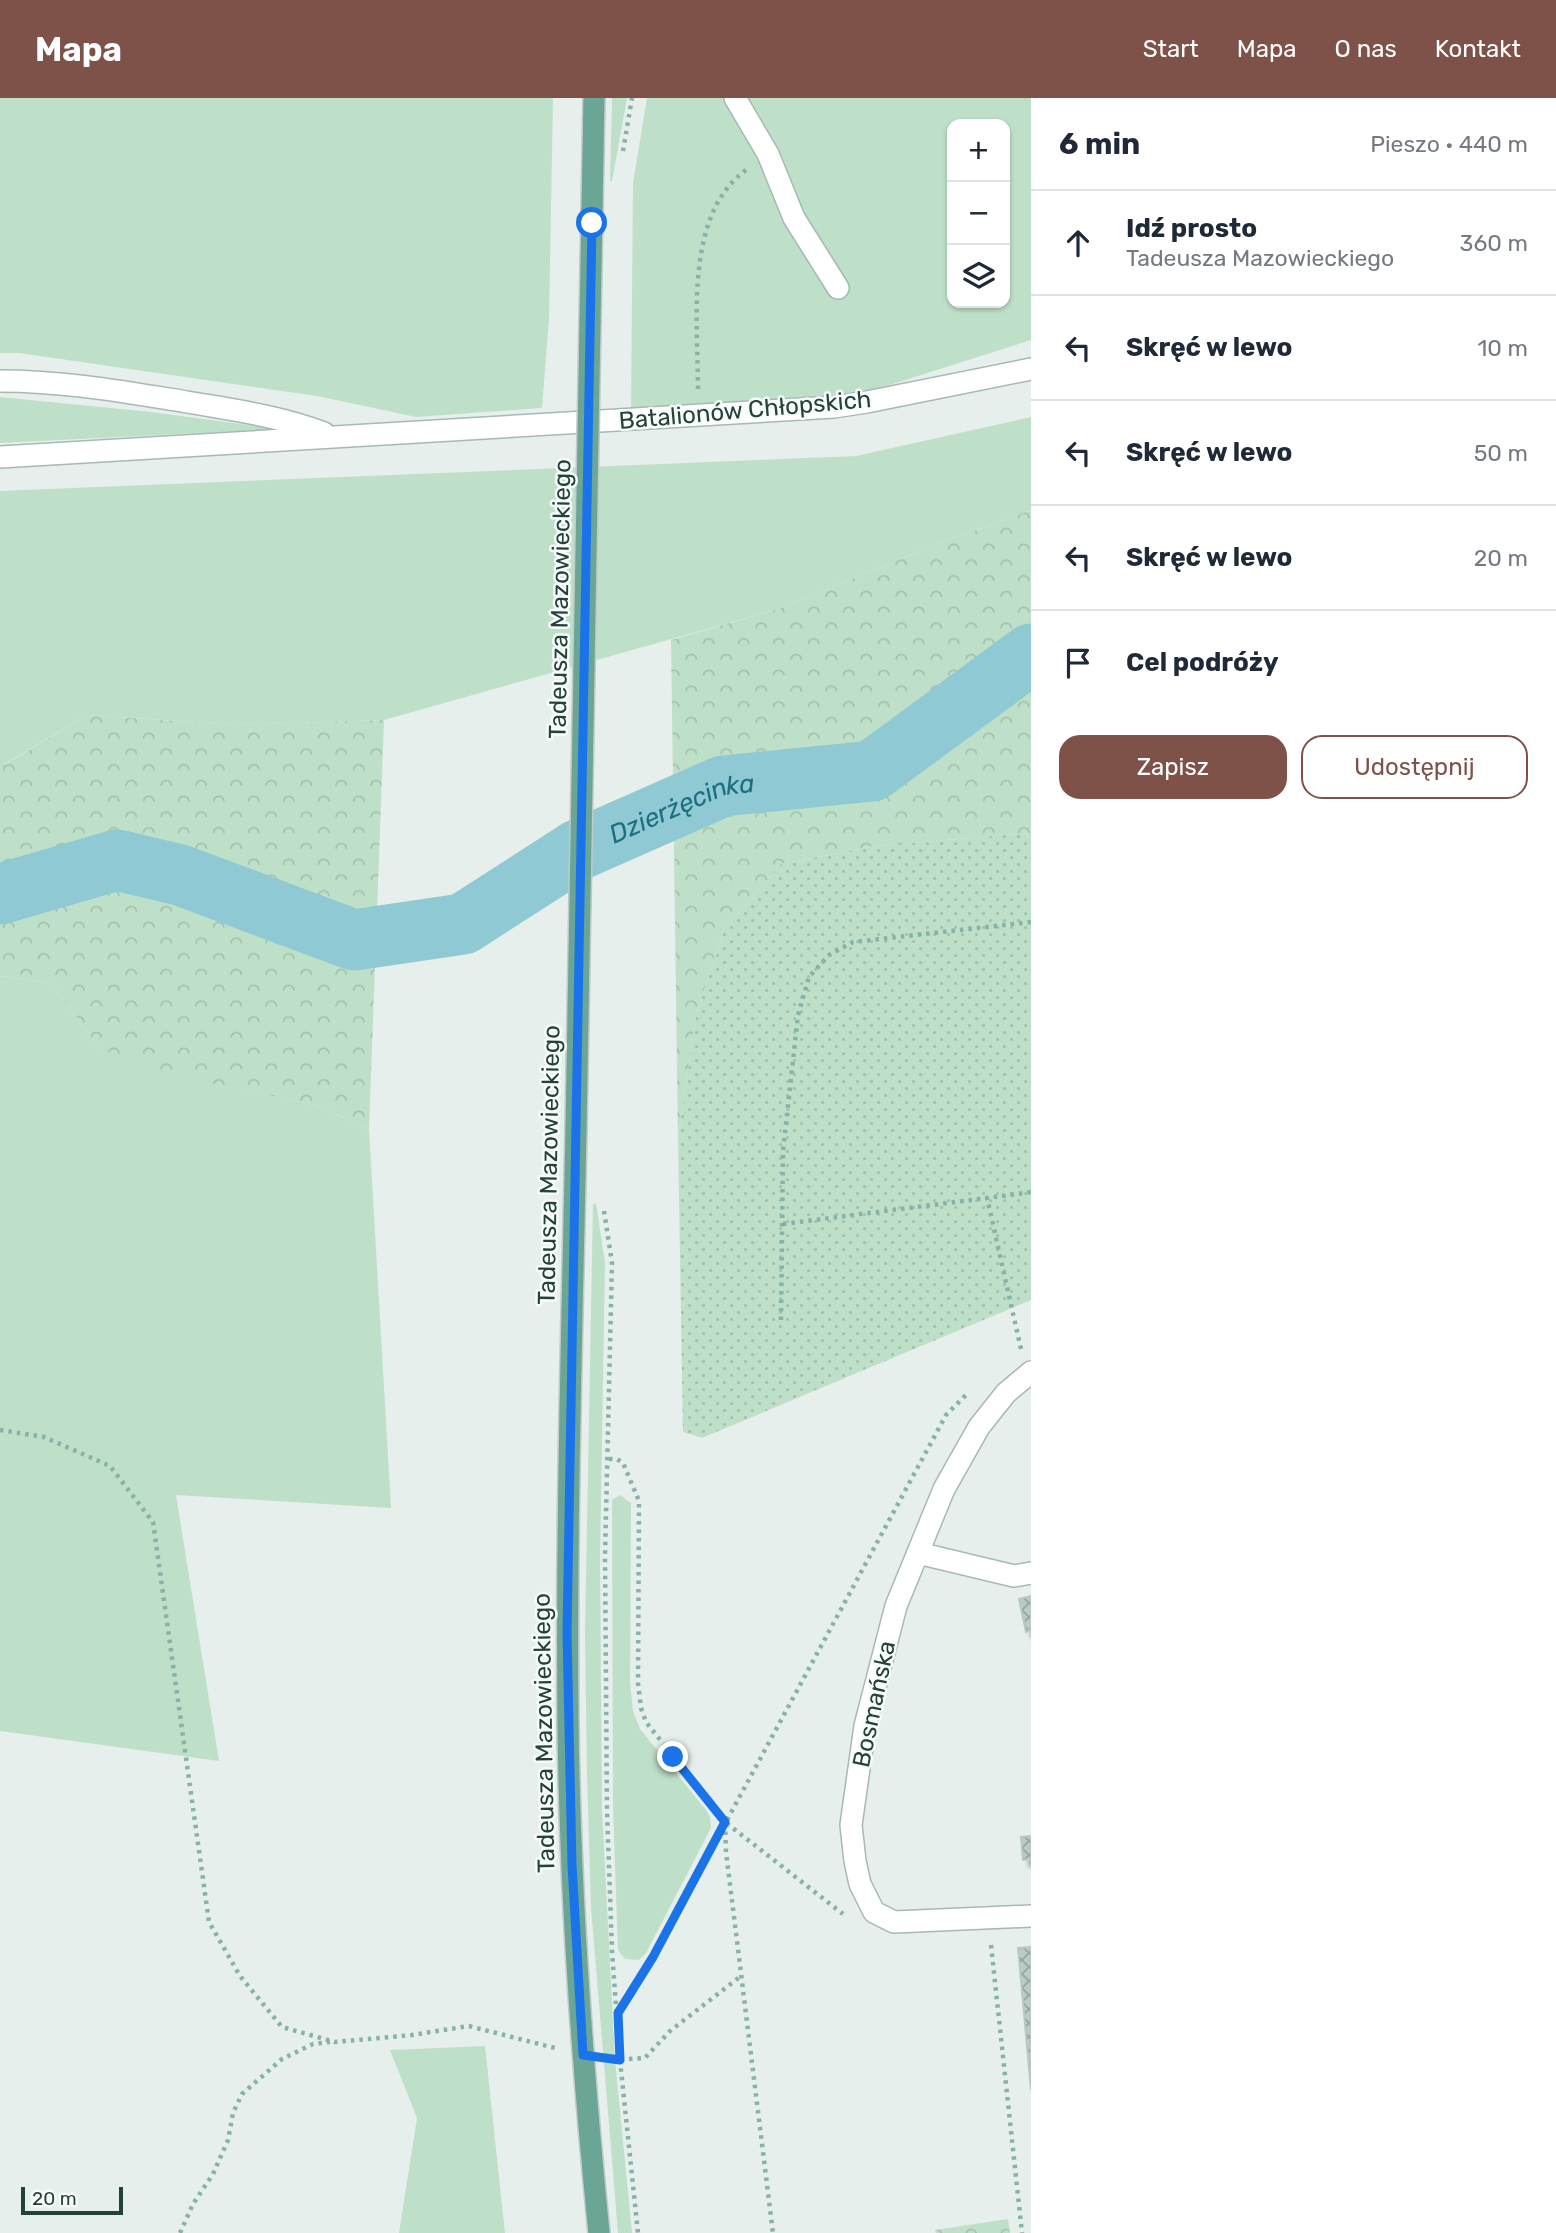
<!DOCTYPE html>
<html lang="pl">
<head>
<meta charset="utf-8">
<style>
  :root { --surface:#fff; --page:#f6f6f7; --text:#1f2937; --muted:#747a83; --line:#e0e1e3; --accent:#7f5249 }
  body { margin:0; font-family:Rubik,sans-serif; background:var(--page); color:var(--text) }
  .controls { position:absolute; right:21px; top:21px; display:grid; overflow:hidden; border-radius:14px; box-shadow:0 2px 5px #0004 }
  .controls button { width:63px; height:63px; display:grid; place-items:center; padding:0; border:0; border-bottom:2px solid var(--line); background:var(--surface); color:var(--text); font:35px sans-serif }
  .scale { position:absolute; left:21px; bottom:18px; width:102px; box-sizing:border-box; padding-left:7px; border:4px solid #24423a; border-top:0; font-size:19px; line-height:24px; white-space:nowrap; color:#24423a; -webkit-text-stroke:5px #f7fbf9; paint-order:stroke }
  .stop { position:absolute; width:21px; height:21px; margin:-16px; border:5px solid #1a73e8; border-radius:50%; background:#fff }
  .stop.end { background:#1a73e8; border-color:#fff; box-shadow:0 2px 7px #0008 }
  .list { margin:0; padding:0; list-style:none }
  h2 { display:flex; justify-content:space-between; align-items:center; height:91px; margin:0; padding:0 28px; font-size:30px }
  h2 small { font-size:23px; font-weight:400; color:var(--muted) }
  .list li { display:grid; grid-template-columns:46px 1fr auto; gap:21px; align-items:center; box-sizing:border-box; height:105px; padding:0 28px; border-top:2px solid var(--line) }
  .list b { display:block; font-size:26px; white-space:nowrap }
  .list p { margin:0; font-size:23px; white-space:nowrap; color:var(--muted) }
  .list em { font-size:23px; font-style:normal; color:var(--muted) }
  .actions { display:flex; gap:14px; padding:21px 28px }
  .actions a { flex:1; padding:16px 0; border:2px solid var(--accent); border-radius:21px; text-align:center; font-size:24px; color:var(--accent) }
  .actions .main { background:var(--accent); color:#fff }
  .icon { flex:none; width:38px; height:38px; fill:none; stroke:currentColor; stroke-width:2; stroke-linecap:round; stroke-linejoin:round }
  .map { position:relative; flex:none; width:1031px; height:2135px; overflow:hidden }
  header { display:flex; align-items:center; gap:42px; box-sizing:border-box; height:98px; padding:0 35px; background:var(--accent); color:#fff }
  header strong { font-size:33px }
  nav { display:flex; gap:38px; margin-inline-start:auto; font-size:24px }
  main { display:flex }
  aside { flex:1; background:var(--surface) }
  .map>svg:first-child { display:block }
  .grass { fill:#bfe0c8; fill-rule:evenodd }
  .forest { fill:url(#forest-crowns) }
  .garden { fill:url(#garden-dots) }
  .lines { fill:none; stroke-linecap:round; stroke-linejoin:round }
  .river { stroke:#8ec9d4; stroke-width:61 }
  .building { fill:url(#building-cross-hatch); stroke:#b8c9c2; stroke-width:2; filter:url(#shadow) }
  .minor-casing { stroke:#a8b8b2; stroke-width:24 }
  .major-casing { stroke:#c2cac8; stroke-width:24 }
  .path { stroke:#86b3a5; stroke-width:4.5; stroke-dasharray:3.5 5; stroke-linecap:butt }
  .minor { stroke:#fff; stroke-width:21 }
  .major { stroke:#6aa596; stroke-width:21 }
  .major-bridge-casing { stroke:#c2cac8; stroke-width:24; stroke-linecap:butt }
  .major-bridge { stroke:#6aa596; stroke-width:21 }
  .route { stroke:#1a73e8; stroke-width:9 }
  .labels { text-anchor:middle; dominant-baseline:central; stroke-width:5; stroke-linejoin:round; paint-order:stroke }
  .street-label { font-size:24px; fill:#24423a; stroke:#f7fbf9 }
  .water-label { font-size:26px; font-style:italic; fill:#1c6f80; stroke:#f7fbf9 }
</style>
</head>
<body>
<header>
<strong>Mapa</strong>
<nav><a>Start</a><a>Mapa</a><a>O nas</a><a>Kontakt</a></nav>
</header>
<main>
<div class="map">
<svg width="1031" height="2135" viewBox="0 0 1031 2135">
  <defs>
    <pattern id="forest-crowns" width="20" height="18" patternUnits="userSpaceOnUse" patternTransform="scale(1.75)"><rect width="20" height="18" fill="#bfe0c8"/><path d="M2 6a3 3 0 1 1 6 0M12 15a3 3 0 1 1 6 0" fill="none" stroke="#a4c1ad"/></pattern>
    <pattern id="garden-dots" width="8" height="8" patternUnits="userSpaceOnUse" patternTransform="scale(1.75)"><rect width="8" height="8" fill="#bfe0c8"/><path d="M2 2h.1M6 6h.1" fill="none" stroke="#a4c1ad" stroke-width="1.8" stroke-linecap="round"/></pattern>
    <pattern id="building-cross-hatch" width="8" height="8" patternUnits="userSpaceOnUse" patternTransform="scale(1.75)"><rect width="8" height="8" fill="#bbcac4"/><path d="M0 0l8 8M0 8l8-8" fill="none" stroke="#98a6a0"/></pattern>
    <filter id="shadow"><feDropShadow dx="6" dy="6" stdDeviation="2" flood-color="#0004"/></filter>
  </defs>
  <rect width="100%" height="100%" fill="#e6efeb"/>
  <!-- grass -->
  <g class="grass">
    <path d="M 0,0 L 553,0 L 549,221 L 542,310 L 416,319 L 317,298 L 19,255 L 0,255 Z"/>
    <path d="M 612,0 L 627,0 L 612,83 L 610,83 Z"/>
    <path d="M 647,0 L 1031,0 L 1031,242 L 839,303 L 631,315 L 633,85 ZM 952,26 L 1005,26 L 1005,205 L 952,205 Z"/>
    <path d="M 0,299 L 151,314 L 279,331 L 0,345 Z"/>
    <path d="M 1031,319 L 1031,412 L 930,449 L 778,511 L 384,622 L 235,627 L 87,617 L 3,667 L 0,667 L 0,393 L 856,358 Z"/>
    <path d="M 0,878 L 51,885 L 100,951 L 246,992 L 315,1007 L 369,1031 L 391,1410 L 176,1397 L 219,1663 L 0,1633 Z"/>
    <path d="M 596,1105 L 605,1165 L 600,1461 L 602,1712 L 615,1962 L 632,2135 L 618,2135 L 591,1809 L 587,1676 L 585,1536 L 593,1106 Z"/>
    <path d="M 620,1397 L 631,1405 L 630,1585 L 633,1613 L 640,1631 L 706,1712 L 710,1719 L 711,1730 L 646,1855 L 639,1862 L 625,1861 L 618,1852 L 613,1711 L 612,1402 Z"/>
    <path d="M 485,1948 L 505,2135 L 399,2135 L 417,2020 L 390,1952 Z"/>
  </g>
  <!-- forest -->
  <g class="forest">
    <path d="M 1031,412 L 1031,735 L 875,748 L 781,766 L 724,831 L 696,917 L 678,1040 L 671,542 L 778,511 L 930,449 Z"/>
    <path d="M 87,617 L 235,627 L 384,622 L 369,1031 L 315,1007 L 159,974 L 100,951 L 51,885 L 0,878 L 0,667 L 4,667 Z"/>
    <path d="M 1008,2121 L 1010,2135 L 936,2135 L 935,2132 Z"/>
  </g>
  <!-- garden -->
  <path class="garden" d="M 1031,735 L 1031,1202 L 702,1340 L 683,1334 L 678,1040 L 696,917 L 724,831 L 781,766 L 875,748 Z"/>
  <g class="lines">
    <!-- river -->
    <path class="river" id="s1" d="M 0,796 L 117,762 L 180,777 L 354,842 L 463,826 L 578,752 L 723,688 L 872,673 L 1031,556"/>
  </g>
  <!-- building -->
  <g class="building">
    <path d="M 1031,1498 L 1031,1532 L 1026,1534 L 1019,1501 Z"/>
    <path d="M 1031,1738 L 1031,1761 L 1023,1762 L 1021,1739 Z"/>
    <path d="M 1031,1849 L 1031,1992 L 1018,1850 Z"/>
  </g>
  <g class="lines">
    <defs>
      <g id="minor">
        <path d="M 735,0 L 768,56 L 794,120 L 838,190"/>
        <path d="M 0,283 C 64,283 125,294 187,304 C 233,312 280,318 324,335"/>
        <path d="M 0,359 L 834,309 L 867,304 L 1031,271"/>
        <path d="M 1031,1274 L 1006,1295 L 979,1329 L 944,1391 L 896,1508 L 865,1628 L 851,1727 L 855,1763 L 860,1786 L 874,1814 L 894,1824 L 1031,1818"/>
        <path d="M 918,1455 L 1014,1478 L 1031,1475"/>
      </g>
      <g id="major">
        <path d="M 590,224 L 594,0"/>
        <path d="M 576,1032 C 572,1229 566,1427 568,1625 C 570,1796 582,1966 599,2135"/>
      </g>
    </defs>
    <!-- minor casing -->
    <use href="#minor" class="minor-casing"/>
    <!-- major casing -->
    <use href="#major" class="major-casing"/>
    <!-- path -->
    <g class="path">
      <path d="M 623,53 L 632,0"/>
      <path d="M 698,291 C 698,223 684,117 746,72"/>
      <path d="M 604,1113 L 612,1165 L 605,1458 L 607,1712 L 612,1853 L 620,1962 L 638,2135"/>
      <path d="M 783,1126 L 987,1100"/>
      <path d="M 781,1222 L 783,1053 L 798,917 L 809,879 L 829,857 L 853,844 L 1031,824"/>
      <path d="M 1021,1251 L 987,1100 L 1031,1094"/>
      <path d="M 0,1332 L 44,1339 L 110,1368 L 153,1424 L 209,1824 L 240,1878 L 282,1929 L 335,1944 L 412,1937 L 469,1928 L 555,1950"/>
      <path d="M 609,1361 L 617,1361 L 623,1365 L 639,1403 L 638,1585 L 641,1610 L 646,1624 L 725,1724 L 843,1816"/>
      <path d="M 725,1725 L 726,1754 L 773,2135"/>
      <path d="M 991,1847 L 1022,2135"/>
      <path d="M 618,1914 L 653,1859 L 946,1317 L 968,1295"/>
      <path d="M 612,1962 L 645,1960 L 670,1933 L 741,1878"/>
      <path d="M 180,2135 L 193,2106 L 213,2076 L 228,2042 L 233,2015 L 242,1996 L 282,1961 L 313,1946 L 330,1944"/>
    </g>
    <!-- minor -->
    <use href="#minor" class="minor"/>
    <!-- major -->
    <use href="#major" class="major"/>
    <defs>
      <path id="major-bridge" d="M 576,1032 L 590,224"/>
    </defs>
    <!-- major-bridge casing -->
    <use href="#major-bridge" class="major-bridge-casing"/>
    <!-- major-bridge -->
    <use href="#major-bridge" class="major-bridge"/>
  </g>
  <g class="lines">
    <!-- route -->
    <path class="route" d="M 592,125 L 567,1535 L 572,1767 L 583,1957 L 620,1962 L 618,1915 L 653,1859 L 725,1724 L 673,1659"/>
  </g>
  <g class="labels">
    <!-- street labels -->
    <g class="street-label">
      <text transform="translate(745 312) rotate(-5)">Batalionów Chłopskich</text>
      <text transform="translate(560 501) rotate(-89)">Tadeusza Mazowieckiego</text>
      <text transform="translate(549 1067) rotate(-89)">Tadeusza Mazowieckiego</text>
      <text transform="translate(874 1606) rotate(-78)">Bosmańska</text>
      <text transform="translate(544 1635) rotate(-91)">Tadeusza Mazowieckiego</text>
    </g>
    <!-- water labels -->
    <g class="water-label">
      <text stroke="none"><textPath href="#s1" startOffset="732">Dzierżęcinka</textPath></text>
    </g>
  </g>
</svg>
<div class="controls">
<button>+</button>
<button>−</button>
<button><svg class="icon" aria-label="layers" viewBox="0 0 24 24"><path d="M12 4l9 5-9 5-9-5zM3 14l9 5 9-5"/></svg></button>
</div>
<div class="scale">20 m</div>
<div class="stop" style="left:592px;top:125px"></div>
<div class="stop end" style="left:673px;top:1659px"></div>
</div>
<aside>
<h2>6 min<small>Pieszo · 440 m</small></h2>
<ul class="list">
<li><svg class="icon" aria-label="ahead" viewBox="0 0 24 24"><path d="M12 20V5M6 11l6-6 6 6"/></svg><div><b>Idź prosto</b><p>Tadeusza Mazowieckiego</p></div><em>360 m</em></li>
<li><svg class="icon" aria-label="left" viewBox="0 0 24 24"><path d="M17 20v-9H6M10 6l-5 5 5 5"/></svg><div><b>Skręć w lewo</b></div><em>10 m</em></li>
<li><svg class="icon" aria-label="left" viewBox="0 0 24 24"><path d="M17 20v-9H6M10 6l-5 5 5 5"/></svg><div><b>Skręć w lewo</b></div><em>50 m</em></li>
<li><svg class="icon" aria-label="left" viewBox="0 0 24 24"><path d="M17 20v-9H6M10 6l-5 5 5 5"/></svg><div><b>Skręć w lewo</b></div><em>20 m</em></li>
<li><svg class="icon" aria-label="arrive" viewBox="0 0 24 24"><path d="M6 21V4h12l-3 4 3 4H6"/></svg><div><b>Cel podróży</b></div></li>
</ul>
<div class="actions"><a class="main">Zapisz</a><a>Udostępnij</a></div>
</aside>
</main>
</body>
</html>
